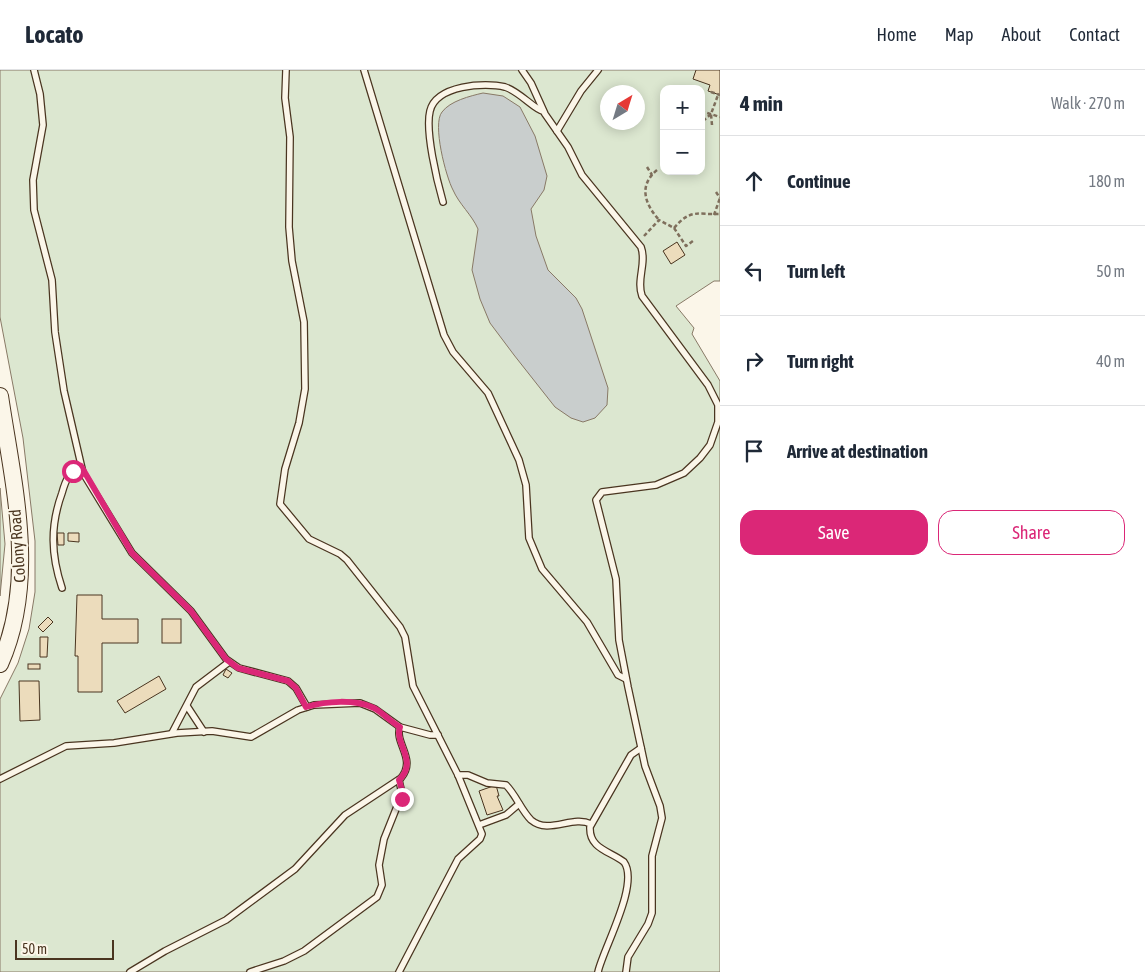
<!DOCTYPE html>
<html lang="en">
<head>
<meta charset="utf-8">
<style>
  :root { --surface:#fff; --page:#f2f2f3; --text:#1f2937; --muted:#747a83; --line:#e0e1e3; --accent:#db2777 }
  body { margin:0; font-family:"Asap Condensed",sans-serif; background:var(--page); color:var(--text) }
  .controls { position:absolute; right:15px; top:15px; display:grid; overflow:hidden; border-radius:10px; box-shadow:0 2px 12px #0003 }
  .controls button { width:45px; height:45px; display:grid; place-items:center; padding:0; border:0; border-bottom:1px solid var(--line); background:var(--surface); color:var(--text); font:25px sans-serif }
  .compass { position:absolute; left:600px; top:15px; width:45px; height:45px; border-radius:50%; background:var(--surface); box-shadow:0 2px 12px #0003; rotate:38deg }
  .scale { position:absolute; left:15px; bottom:12px; width:99px; box-sizing:border-box; padding-left:5px; border:2px solid #4a3520; border-top:0; font-size:14px; line-height:18px; white-space:nowrap; color:#4a3520; -webkit-text-stroke:4px #fbf6e9; paint-order:stroke }
  .stop { position:absolute; width:15px; height:15px; margin:-11px; border:4px solid #db2777; border-radius:50%; background:#fff }
  .stop.end { background:#db2777; border-color:#fff; box-shadow:0 1px 5px #0008 }
  .list { margin:0; padding:0; list-style:none }
  h2 { display:flex; justify-content:space-between; align-items:center; height:65px; margin:0; padding:0 20px; font-size:21px }
  h2 small { font-size:16px; font-weight:400; color:var(--muted) }
  .list li { display:grid; grid-template-columns:32px 1fr auto; gap:15px; align-items:center; box-sizing:border-box; height:90px; padding:0 20px; border-top:1px solid var(--line) }
  .list b { display:block; font-size:19px; white-space:nowrap }
  .list em { font-size:16px; font-style:normal; color:var(--muted) }
  .actions { display:flex; gap:10px; padding:15px 20px }
  .actions a { flex:1; padding:11px 0; border:1px solid var(--accent); border-radius:15px; text-align:center; font-size:18px; color:var(--accent) }
  .actions .main { background:var(--accent); color:#fff }
  .icon { flex:none; width:28px; height:28px; fill:none; stroke:currentColor; stroke-width:2; stroke-linecap:round; stroke-linejoin:round }
  .map { position:relative; flex:none; width:720px; height:902px; overflow:hidden }
  header { display:flex; align-items:center; gap:30px; box-sizing:border-box; height:70px; padding:0 25px; background:var(--surface); border-bottom:1px solid var(--line) }
  header strong { font-size:24px }
  nav { display:flex; gap:28px; margin-inline-start:auto; font-size:18px }
  main { display:flex }
  aside { flex:1; background:var(--surface) }
  .map>svg:first-child { display:block }
  .green { fill:#dce7d0; stroke:#887966; fill-rule:evenodd }
  .water { fill:#c9cecd; stroke:#887966 }
  .building { fill:#ecdcbc; stroke:#4a3520 }
  .lines { fill:none; stroke-linecap:round; stroke-linejoin:round }
  .lane-casing { stroke:#4a3520; stroke-width:8 }
  .secondary-casing { stroke:#4a3520; stroke-width:18 }
  .path { stroke:#7f6f5c; stroke-width:2.5; stroke-dasharray:4 2.5; stroke-linecap:butt }
  .lane { stroke:#fbf6e9; stroke-width:5.5 }
  .secondary { stroke:#fbf6e9; stroke-width:16 }
  .route { stroke:#db2777; stroke-width:6 }
  .labels { text-anchor:middle; dominant-baseline:central; stroke-width:4; stroke-linejoin:round; paint-order:stroke }
  .street-label { font-size:16px; fill:#4a3520; stroke:#fbf6e9 }
</style>
</head>
<body>
<header>
<strong>Locato</strong>
<nav><a>Home</a><a>Map</a><a>About</a><a>Contact</a></nav>
</header>
<main>
<div class="map">
<svg width="720" height="902" viewBox="0 0 720 902">
  <rect width="100%" height="100%" fill="#fbf6e9"/>
  <!-- green -->
  <g class="green">
    <path d="M 0,0 L 720,0 L 720,211 L 714,211 L 676,236 L 694,258 L 692,264 L 720,311 L 720,902 L 0,902 L 0,629 L 18,593 L 29,559 L 35,522 L 35,471 L 23,368 L 0,247 ZM 664,19 L 701,19 L 701,101 L 664,101 ZM 608,22 L 638,22 L 638,52 L 608,52 Z"/>
    <path d="M 0,418 L 5,474 L 0,526 Z"/>
  </g>
  <!-- water -->
  <path class="water" d="M 483,23 L 503,26 L 520,37 L 535,66 L 547,106 L 544,120 L 531,139 L 536,166 L 548,200 L 576,228 L 582,239 L 608,318 L 607,335 L 595,348 L 583,352 L 571,348 L 555,337 L 514,285 L 490,253 L 480,229 L 472,200 L 478,159 C 472,145 459,134 453,120 C 446,107 432,54 442,42 C 450,31 470,26 483,23 Z"/>
  <!-- building -->
  <g class="building">
    <path d="M 696,0 L 720,0 L 720,25 L 708,21 L 710,15 L 693,9 Z"/>
    <path d="M 677,172 L 685,185 L 671,194 L 663,181 Z"/>
    <path d="M 57,463 L 64,463 L 64,475 L 58,475 Z"/>
    <path d="M 68,463 L 79,463 L 79,472 L 68,471 Z"/>
    <path d="M 77,525 L 102,525 L 102,549 L 138,549 L 138,573 L 102,573 L 102,622 L 78,622 L 78,586 L 75,586 Z"/>
    <path d="M 48,547 L 53,552 L 43,562 L 38,557 Z"/>
    <rect x="162" y="549" width="19" height="24"/>
    <path d="M 40,567 L 48,567 L 47,587 L 40,587 Z"/>
    <rect x="28" y="594" width="12" height="5"/>
    <path d="M 226,599 L 232,603 L 228,608 L 223,605 Z"/>
    <path d="M 159,606 L 166,619 L 125,643 L 117,631 Z"/>
    <path d="M 19,611 L 39,611 L 40,650 L 20,651 Z"/>
    <path d="M 496,715 L 499,726 L 497,726 L 503,740 L 487,745 L 479,721 Z"/>
  </g>
  <g class="lines">
    <defs>
      <g id="lane">
        <path d="M 34,0 L 40,24 L 43,55 L 33,110 L 34,140 L 52,210 L 55,262 L 64,321 L 83,403 L 132,483 L 191,541 L 226,589 L 239,598 L 288,611 L 296,618 L 307,637"/>
        <path d="M 286,0 L 285,28 L 290,67 L 289,157 L 292,191 L 304,252 L 305,319 L 299,353 L 285,399 L 280,434 L 309,469 L 340,484 L 347,490 L 400,557 L 405,567 L 413,616 L 458,705 L 482,764 L 480,769 L 458,789 L 399,902"/>
        <path d="M 364,0 L 444,265 L 453,282 L 488,323 L 519,390 L 526,415 L 529,468 L 542,499 L 587,552 L 618,605 L 626,609"/>
        <path d="M 522,0 L 531,13 L 545,44 L 568,77 L 582,105 L 641,177 C 647,193 636,210 642,226 L 708,315 L 718,335 L 718,352 L 710,375 L 700,388 L 684,403 L 656,415 L 602,422 L 596,430 L 616,509 L 619,570 L 628,617 L 645,696 L 660,736 L 662,748 L 652,786 L 652,843 L 648,854 L 628,887 L 626,902"/>
        <path d="M 557,61 L 581,21 L 598,0"/>
        <path d="M 443,132 C 437,111 425,61 430,41 C 436,15 485,12 505,17 C 519,21 535,40 543,41"/>
        <path d="M 62,518 C 51,485 50,456 62,423 C 65,412 69,401 81,396"/>
        <path d="M 187,636 L 204,662"/>
        <path d="M 172,663 L 196,617 L 229,592"/>
        <path d="M 458,705 L 468,705 L 487,713 L 506,715 C 516,725 521,740 531,750 C 549,765 572,745 591,754"/>
        <path d="M 0,709 L 66,676 L 114,673 L 177,663 L 212,661 L 251,667 L 298,640 L 314,635 L 360,633 L 375,639 L 400,657 L 430,665 L 438,665"/>
        <path d="M 479,755 L 506,745 L 519,734"/>
        <path d="M 130,902 L 165,881 L 226,850 L 295,799 L 345,745 L 401,708 C 417,689 394,673 400,657"/>
        <path d="M 250,902 L 284,891 L 304,881 L 377,827 L 382,815 L 379,795 L 384,769 L 402,724 L 399,710"/>
        <path d="M 598,902 C 603,879 640,814 624,792 C 610,781 589,779 590,757 L 631,685 L 641,678"/>
      </g>
      <path id="secondary" d="M 0,326 C 13,414 38,509 0,594"/>
    </defs>
    <!-- lane casing -->
    <use href="#lane" class="lane-casing"/>
    <!-- secondary casing -->
    <use href="#secondary" class="secondary-casing"/>
    <!-- path -->
    <g class="path">
      <path d="M 711,22 L 720,25"/>
      <path d="M 701,41 L 720,47"/>
      <path d="M 703,51 L 711,44"/>
      <path d="M 712,55 L 711,44 L 718,25"/>
      <path d="M 647,97 L 652,105"/>
      <path d="M 657,100 C 638,116 645,134 659,150"/>
      <path d="M 716,122 L 720,128"/>
      <path d="M 714,145 L 720,128"/>
      <path d="M 674,158 C 691,138 698,145 720,144"/>
      <path d="M 644,166 L 659,150 L 674,158 L 686,176 L 693,171"/>
    </g>
    <!-- lane -->
    <use href="#lane" class="lane"/>
    <!-- secondary -->
    <use href="#secondary" class="secondary"/>
  </g>
  <g class="lines">
    <!-- route -->
    <path class="route" d="M 73,401 L 81,396 L 132,483 L 191,541 L 226,589 L 238,598 L 288,611 L 296,618 L 306,637 C 326,631 355,629 374,638 C 383,643 391,652 400,657 C 394,674 419,691 399,710 L 402,720 L 402,729"/>
  </g>
  <g class="labels">
    <!-- street labels -->
    <g class="street-label">
      <text transform="translate(17 476) rotate(-94)">Colony Road</text>
    </g>
  </g>
</svg>
<div class="controls">
<button>+</button>
<button>−</button>
</div>
<svg class="compass" viewBox="-18 -18 36 36"><path d="M0-13l5 13h-10z" fill="#e53935"/><path d="M0 13l5-13h-10z" fill="#747a83"/></svg>
<div class="scale">50 m</div>
<div class="stop" style="left:73px;top:401px"></div>
<div class="stop end" style="left:402px;top:729px"></div>
</div>
<aside>
<h2>4 min<small>Walk · 270 m</small></h2>
<ul class="list">
<li><svg class="icon" aria-label="ahead" viewBox="0 0 24 24"><path d="M12 20V5M6 11l6-6 6 6"/></svg><div><b>Continue</b></div><em>180 m</em></li>
<li><svg class="icon" aria-label="left" viewBox="0 0 24 24"><path d="M17 20v-9H6M10 6l-5 5 5 5"/></svg><div><b>Turn left</b></div><em>50 m</em></li>
<li><svg class="icon" aria-label="right" viewBox="0 0 24 24"><path d="M7 20v-9h11M14 6l5 5-5 5"/></svg><div><b>Turn right</b></div><em>40 m</em></li>
<li><svg class="icon" aria-label="arrive" viewBox="0 0 24 24"><path d="M6 21V4h12l-3 4 3 4H6"/></svg><div><b>Arrive at destination</b></div></li>
</ul>
<div class="actions"><a class="main">Save</a><a>Share</a></div>
</aside>
</main>
</body>
</html>
